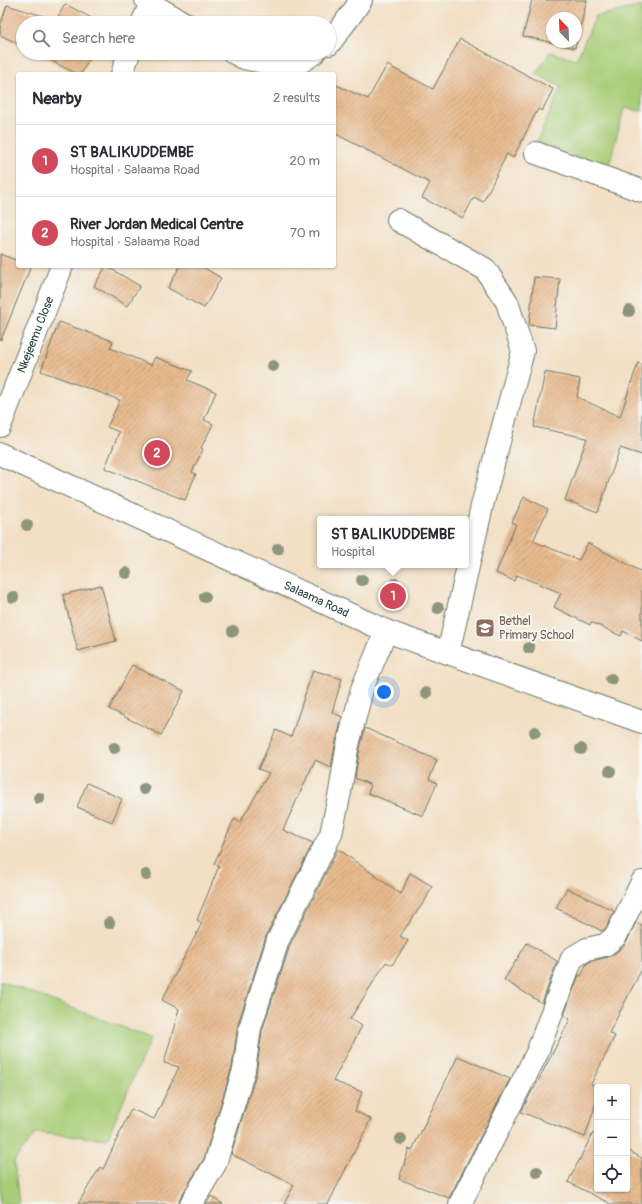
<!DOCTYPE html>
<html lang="en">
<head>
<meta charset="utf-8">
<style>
  :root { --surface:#fff; --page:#f7f7f7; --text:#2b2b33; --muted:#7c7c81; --line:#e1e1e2; --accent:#d1495b }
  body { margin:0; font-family:Pangolin,sans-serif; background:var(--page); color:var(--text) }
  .controls { position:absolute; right:12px; bottom:12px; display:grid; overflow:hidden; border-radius:4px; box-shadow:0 1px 3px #0004 }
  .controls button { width:36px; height:36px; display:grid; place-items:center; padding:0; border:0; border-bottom:1px solid var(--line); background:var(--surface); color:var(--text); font:20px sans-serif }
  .compass { position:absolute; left:546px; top:12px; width:36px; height:36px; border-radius:50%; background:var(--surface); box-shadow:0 1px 3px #0004; rotate:337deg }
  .you { position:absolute; left:384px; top:692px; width:14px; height:14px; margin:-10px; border:3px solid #fff; border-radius:50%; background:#1a73e8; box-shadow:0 0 0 6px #1a73e833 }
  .badge { display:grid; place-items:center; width:26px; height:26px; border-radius:50%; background:var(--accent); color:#fff; font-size:13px; font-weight:700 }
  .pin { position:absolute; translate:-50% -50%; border:2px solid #fff; box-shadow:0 1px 4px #0006 }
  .popup { position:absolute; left:317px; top:516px; width:152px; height:52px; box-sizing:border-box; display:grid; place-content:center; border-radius:4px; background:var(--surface); filter:drop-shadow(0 1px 3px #0005); font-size:13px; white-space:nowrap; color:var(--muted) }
  .popup b { font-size:15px; color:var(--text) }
  .popup::after { content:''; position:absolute; left:50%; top:100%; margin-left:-8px; border:8px solid transparent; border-top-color:var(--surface) }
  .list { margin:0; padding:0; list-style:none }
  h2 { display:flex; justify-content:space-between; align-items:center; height:52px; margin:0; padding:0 16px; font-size:17px }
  h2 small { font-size:13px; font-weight:400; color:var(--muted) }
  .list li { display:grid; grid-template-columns:26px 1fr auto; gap:12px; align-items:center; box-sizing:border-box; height:72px; padding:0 16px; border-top:1px solid var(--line) }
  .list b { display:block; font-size:15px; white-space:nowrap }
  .list p { margin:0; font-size:13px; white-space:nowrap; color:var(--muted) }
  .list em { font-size:13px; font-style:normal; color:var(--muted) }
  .icon { flex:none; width:22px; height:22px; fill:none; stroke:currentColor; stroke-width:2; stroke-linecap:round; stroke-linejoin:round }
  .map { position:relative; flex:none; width:642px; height:1204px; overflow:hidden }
  .search { position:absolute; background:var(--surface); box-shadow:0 1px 3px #0004; left:16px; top:16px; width:320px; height:44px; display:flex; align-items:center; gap:10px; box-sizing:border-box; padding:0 14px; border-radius:22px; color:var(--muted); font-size:15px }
  .panel { position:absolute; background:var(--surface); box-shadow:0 1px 3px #0004; left:16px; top:72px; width:320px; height:196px; border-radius:4px }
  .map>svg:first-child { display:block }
  .green { fill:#a8cd78; stroke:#648556 }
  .building { fill:url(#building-hatch); fill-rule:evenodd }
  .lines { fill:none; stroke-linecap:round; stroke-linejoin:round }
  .minor-casing { stroke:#697666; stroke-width:24 }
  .major-casing { stroke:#697666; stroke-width:24 }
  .minor { stroke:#fff; stroke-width:22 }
  .major { stroke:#fff; stroke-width:22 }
  .tree { fill:#8d967c }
  .labels { text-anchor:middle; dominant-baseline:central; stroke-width:4; stroke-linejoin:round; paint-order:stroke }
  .street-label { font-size:12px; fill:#1f3d34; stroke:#f6f6f2 }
  .education-label { font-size:12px; fill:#785e54; stroke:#f6f6f2; text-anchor:start }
</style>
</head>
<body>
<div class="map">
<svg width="642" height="1204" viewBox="0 0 642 1204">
  <defs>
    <pattern id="building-hatch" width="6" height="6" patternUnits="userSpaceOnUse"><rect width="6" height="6" fill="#e8ba8e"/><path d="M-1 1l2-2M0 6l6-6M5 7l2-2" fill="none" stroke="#bb9875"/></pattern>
  </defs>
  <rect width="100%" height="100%" fill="#f6f6f2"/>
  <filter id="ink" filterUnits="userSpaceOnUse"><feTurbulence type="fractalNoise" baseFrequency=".025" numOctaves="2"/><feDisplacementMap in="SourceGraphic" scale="8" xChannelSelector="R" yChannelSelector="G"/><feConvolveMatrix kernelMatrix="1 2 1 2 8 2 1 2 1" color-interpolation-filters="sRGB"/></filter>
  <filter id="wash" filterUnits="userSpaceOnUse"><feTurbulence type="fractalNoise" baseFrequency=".012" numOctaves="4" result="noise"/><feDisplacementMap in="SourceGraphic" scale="16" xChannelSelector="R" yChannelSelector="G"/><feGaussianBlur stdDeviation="0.9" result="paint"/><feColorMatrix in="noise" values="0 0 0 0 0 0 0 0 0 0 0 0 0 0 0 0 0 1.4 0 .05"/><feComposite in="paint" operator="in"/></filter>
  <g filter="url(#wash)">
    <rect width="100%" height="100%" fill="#f2dfc4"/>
    <!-- green -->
    <g class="green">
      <path d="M 642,6 L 642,111 L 624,108 L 608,170 L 537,141 L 561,87 L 536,74 L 550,52 L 576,60 L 596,16 Z"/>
      <path d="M 0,981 L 151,1038 L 107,1139 L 36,1133 L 14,1161 L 19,1204 L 0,1204 Z"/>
    </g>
    <g id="blocks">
      <!-- building -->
      <g class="building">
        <path d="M 532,0 L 587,0 L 575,48 L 523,36 ZM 552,18 L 576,18 L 576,42 L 552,42 Z"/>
        <path d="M 65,4 L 101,23 L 23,23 L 23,46 L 0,35 L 0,26 L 7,5 L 56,20 Z"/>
        <path d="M 460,39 L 553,89 L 542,111 L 538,109 L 513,158 L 507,154 L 483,202 L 474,197 L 463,218 L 422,198 L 430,183 L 334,133 L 334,84 L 368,99 L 387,65 L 433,89 Z"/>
        <path d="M 36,53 L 92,53 L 81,74 L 77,74 Z"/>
        <path d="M 0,254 L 18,261 L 18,266 L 31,266 L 1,340 L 0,340 Z"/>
        <path d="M 106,266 L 140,286 L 127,306 L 94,286 Z"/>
        <path d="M 180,266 L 201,266 L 221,278 L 204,308 L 168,288 Z"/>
        <path d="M 534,277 L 560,279 L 555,328 L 529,325 Z"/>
        <path d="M 59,322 L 113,341 L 110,348 L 151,365 L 155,357 L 192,371 L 187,380 L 216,392 L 204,420 L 213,424 L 201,448 L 203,449 L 192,472 L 196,474 L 185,500 L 105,468 L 119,432 L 107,427 L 120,400 L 41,371 Z"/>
        <path d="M 638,363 L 642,364 L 642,455 L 620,448 L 598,512 L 565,500 L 587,438 L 534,427 L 545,372 L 580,379 L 577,397 L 620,417 Z"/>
        <path d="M 524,497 L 548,509 L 533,541 L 579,560 L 588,543 L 642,572 L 642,641 L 623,631 L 621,636 L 591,622 L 590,625 L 554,607 L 561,593 L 517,575 L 514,581 L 496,573 L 516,524 L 512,522 Z"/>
        <path d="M 101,585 L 116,641 L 78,651 L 63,595 Z"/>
        <path d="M 132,665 L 184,691 L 161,735 L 109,709 Z"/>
        <path d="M 313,670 L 342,679 L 332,712 L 342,717 L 335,746 L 331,767 L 315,760 L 283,830 L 313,843 L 266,936 L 238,1024 L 232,1067 L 204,1159 L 180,1198 L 179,1204 L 78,1204 L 100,1167 L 103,1169 L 131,1109 L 154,1119 L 179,1067 L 164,1063 L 179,1009 L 162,1000 L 202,923 L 197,920 L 219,866 L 214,864 L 234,819 L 240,822 L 269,773 L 258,769 L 276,730 L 291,737 Z"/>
        <path d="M 365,728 L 437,760 L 429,779 L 437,783 L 423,816 L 368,793 L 371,785 L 355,778 L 359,752 Z"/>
        <path d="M 87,783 L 122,799 L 112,822 L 77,807 Z"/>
        <path d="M 338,849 L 401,894 L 410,873 L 432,886 L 426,899 L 400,936 L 408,941 L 392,965 L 386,962 L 350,1019 L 362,1026 L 333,1081 L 362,1092 L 355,1111 L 371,1119 L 328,1204 L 284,1204 L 294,1185 L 231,1154 L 256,1074 L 262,1031 L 290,945 Z"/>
        <path d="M 567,888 L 614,911 L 606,928 L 602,931 L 556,908 Z"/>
        <path d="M 636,922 L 642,925 L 642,969 L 609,1033 L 615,1036 L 591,1084 L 600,1087 L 597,1087 L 597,1100 L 585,1137 L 521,1112 L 533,1089 L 534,1089 L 570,1019 L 564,1015 L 579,975 L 581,976 L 587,963 L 592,961 L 608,957 L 613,955 L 624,946 L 627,941 Z"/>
        <path d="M 527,943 L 557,961 L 542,1003 L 504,980 Z"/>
        <path d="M 458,1056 L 510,1079 L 449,1198 L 399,1179 L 409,1149 L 412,1150 Z"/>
        <path d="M 593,1133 L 597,1135 L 597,1189 L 627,1189 L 627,1150 L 642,1158 L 642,1204 L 611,1204 L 568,1182 Z"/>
        <path d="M 211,1196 L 223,1204 L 206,1204 Z"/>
      </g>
    </g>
  </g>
  <g filter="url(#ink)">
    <use href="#blocks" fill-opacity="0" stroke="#697666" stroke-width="1"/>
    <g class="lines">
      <defs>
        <g id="minor">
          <path d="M 146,0 L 151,4 L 184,23"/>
          <path d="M 142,23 L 151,4"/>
          <path d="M 329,44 L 353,12 L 361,0"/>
          <path d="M 234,53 L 244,58 L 272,64 L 302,61 L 314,53"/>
          <path d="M 122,74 L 129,53"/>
          <path d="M 536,153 L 642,191"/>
          <path d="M 398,220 L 485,269 L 507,302 L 523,351 L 482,506 L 448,653"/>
          <path id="s1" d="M 0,426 L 62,266"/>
          <path d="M 191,1204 L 215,1164 L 244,1070 L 250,1028 L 278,940 L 331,834 L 340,792 L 347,749 L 362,689 L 386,631"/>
          <path d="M 460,1204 L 537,1053 L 572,958 L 587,949 L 605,945 L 616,936 L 642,882"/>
        </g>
        <g id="major">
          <path id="s2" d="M 0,454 L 386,631 L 642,722"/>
        </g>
      </defs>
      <!-- minor casing -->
      <use href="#minor" class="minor-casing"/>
      <!-- major casing -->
      <use href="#major" class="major-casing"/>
      <!-- minor -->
      <use href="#minor" class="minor"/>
      <!-- major -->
      <use href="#major" class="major"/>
    </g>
    <!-- trees -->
    <g class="tree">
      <circle cx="629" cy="311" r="6"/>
      <circle cx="273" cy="366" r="6"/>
      <circle cx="27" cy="525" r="6"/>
      <circle cx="278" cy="549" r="6"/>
      <circle cx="126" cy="573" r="6"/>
      <circle cx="362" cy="580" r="6"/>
      <circle cx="395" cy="584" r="6"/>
      <circle cx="13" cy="597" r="6"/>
      <circle cx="205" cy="597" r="6"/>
      <circle cx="438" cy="608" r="6"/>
      <circle cx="233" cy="631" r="6"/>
      <circle cx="529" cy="648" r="6"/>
      <circle cx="611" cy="679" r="6"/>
      <circle cx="426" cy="693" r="6"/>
      <circle cx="535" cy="732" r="6"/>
      <circle cx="114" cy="748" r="6"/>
      <circle cx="581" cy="749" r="6"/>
      <circle cx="610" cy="771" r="6"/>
      <circle cx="144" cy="789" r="6"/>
      <circle cx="39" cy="798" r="6"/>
      <circle cx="146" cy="875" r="6"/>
      <circle cx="109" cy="923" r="6"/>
      <circle cx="401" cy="1139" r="6"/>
      <circle cx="537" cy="1172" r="6"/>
    </g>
  </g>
  <!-- icons -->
  <defs>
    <symbol id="school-square" viewBox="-11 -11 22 22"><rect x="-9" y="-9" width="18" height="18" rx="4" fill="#8d6e63" stroke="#f6f6f2"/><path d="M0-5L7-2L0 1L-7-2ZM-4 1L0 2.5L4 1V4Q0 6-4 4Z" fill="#fff"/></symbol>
  </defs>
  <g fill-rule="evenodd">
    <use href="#school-square" x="474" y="617" width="22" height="22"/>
  </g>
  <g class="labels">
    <!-- street labels -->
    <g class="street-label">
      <text stroke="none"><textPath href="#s1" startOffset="98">Nkejeemu Close</textPath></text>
      <text stroke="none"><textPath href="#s2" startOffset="348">Salaama Road</textPath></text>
    </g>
    <!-- education labels -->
    <g class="education-label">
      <text x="499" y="621">Bethel<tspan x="499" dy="14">Primary School</tspan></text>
    </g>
  </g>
</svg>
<div class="controls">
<button>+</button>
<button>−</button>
<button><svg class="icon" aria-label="locate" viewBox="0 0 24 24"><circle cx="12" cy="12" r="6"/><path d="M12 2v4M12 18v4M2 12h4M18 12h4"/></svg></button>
</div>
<svg class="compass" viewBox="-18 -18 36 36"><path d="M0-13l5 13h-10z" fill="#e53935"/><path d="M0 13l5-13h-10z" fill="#7c7c81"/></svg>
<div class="you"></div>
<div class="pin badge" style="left:393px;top:596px">1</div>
<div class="popup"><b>ST BALIKUDDEMBE</b>Hospital</div>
<div class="pin badge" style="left:157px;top:453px">2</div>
<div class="search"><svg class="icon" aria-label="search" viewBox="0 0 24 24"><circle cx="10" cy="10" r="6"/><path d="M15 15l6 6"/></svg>Search here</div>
<section class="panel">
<h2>Nearby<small>2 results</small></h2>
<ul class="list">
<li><span class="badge">1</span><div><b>ST BALIKUDDEMBE</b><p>Hospital · Salaama Road</p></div><em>20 m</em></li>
<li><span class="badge">2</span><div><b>River Jordan Medical Centre</b><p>Hospital · Salaama Road</p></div><em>70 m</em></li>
</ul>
</section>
</div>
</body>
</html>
